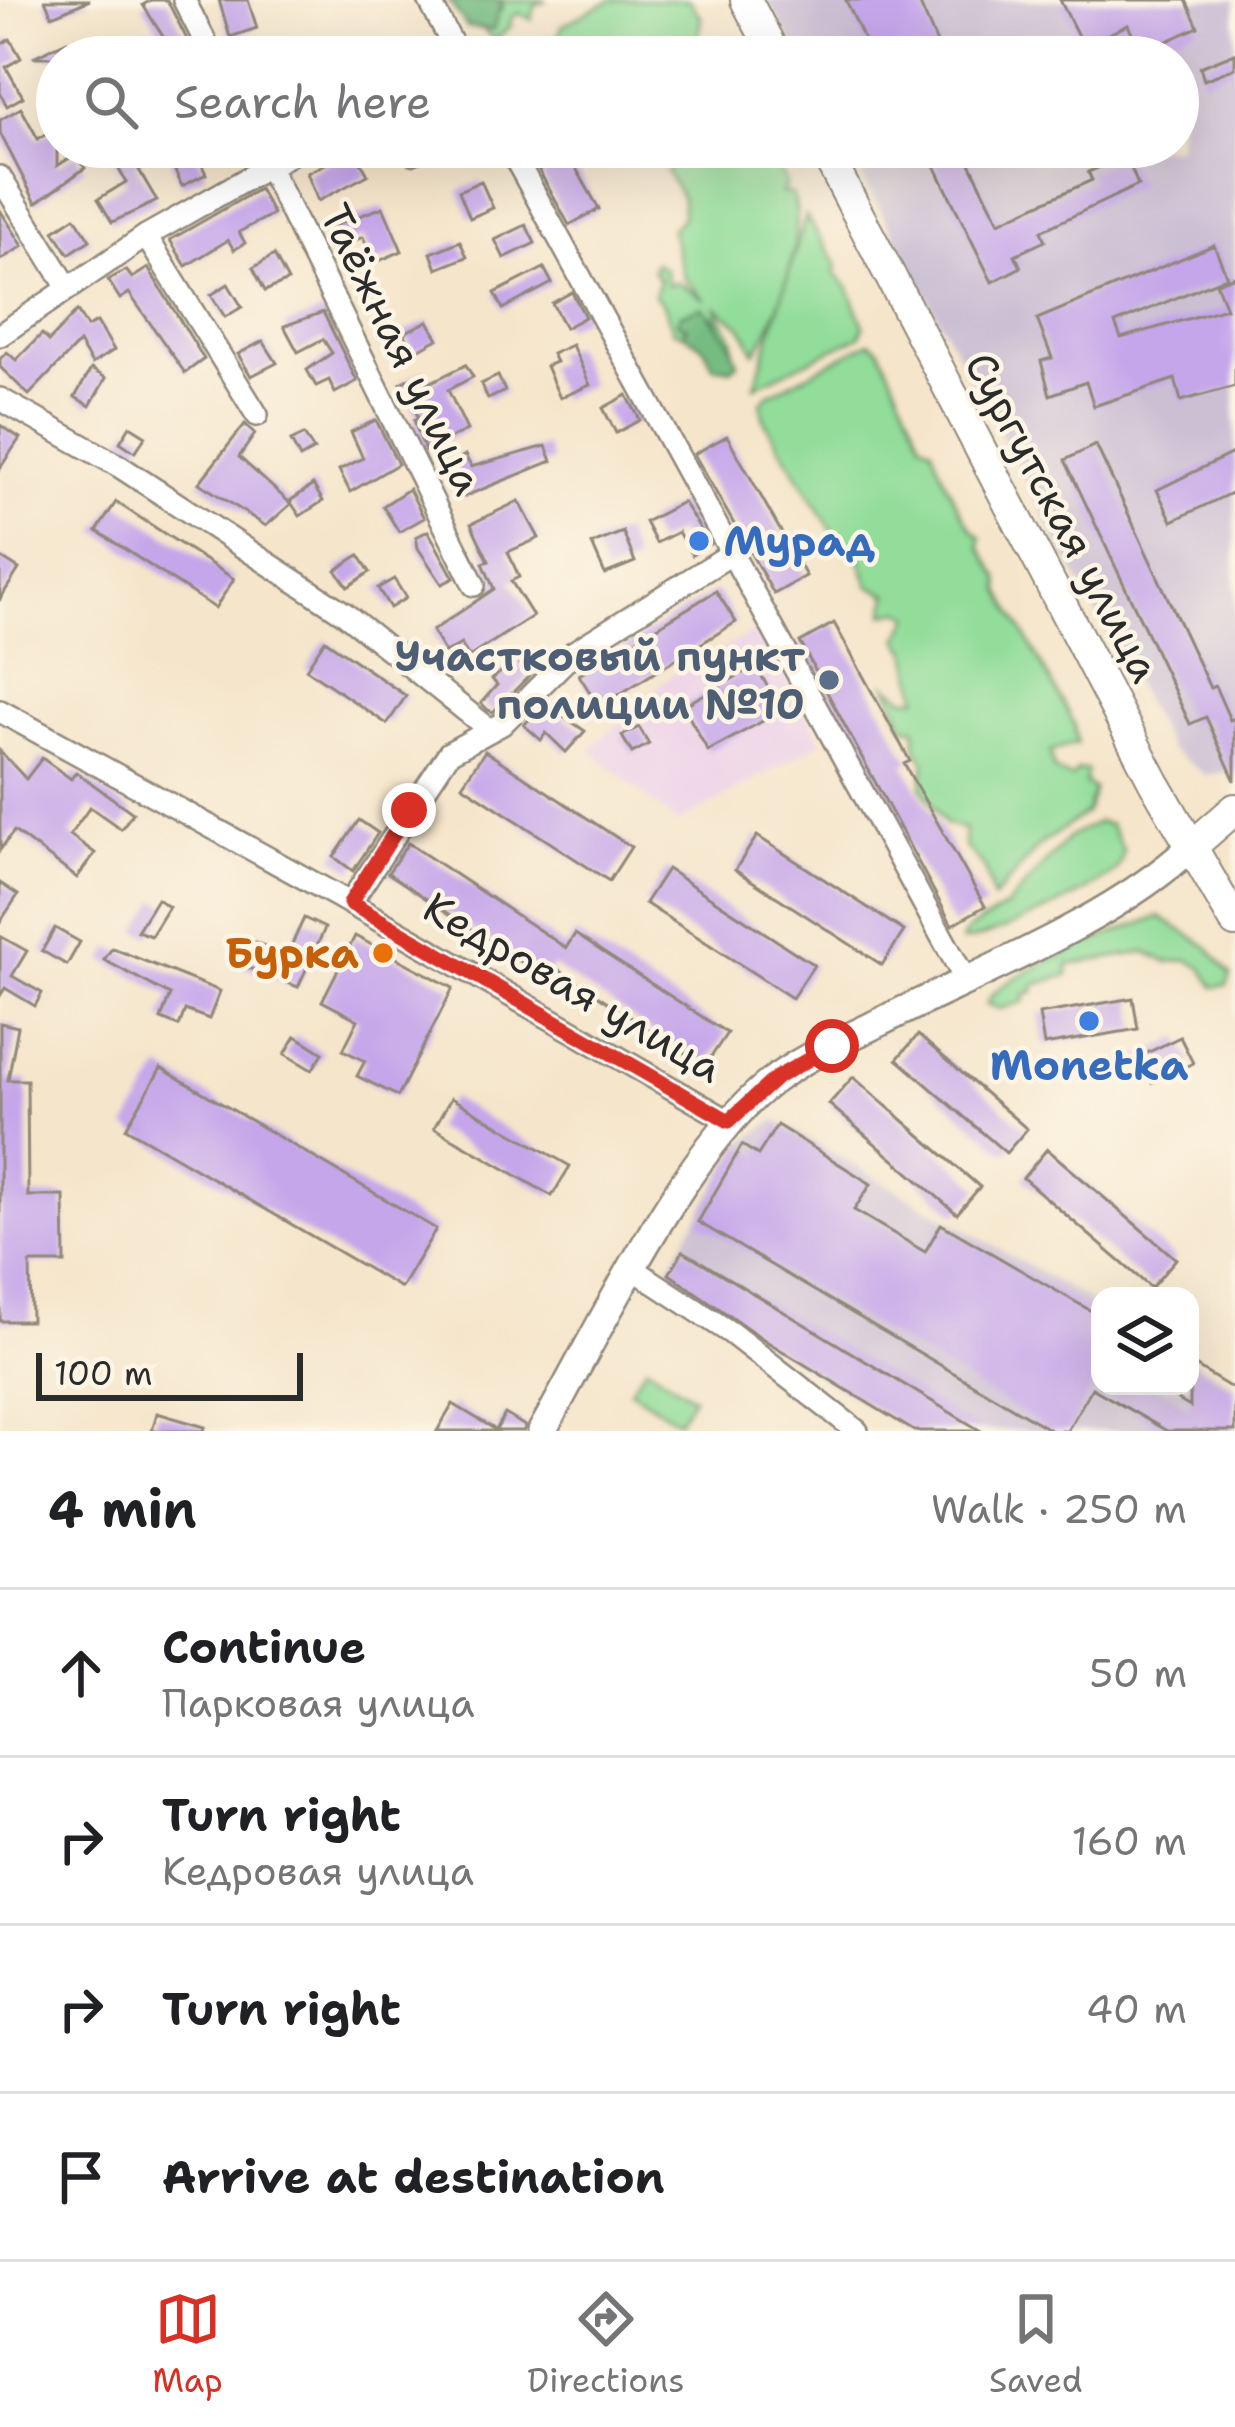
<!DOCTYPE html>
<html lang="en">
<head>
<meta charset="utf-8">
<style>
  :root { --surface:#fff; --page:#f6f6f6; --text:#202124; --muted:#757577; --line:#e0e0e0; --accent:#d93025 }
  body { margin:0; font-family:"Shantell Sans",sans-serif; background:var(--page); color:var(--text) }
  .controls { position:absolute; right:36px; bottom:36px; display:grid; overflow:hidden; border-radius:24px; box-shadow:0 12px 48px #0002 }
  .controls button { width:108px; height:108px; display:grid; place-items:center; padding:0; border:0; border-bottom:3px solid var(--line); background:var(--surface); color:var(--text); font:60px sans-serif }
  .scale { position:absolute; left:36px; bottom:30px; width:267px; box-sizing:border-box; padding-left:12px; border:6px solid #2b2b2b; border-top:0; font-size:33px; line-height:42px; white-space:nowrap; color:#2b2b2b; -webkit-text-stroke:9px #fcf5e5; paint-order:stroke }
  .stop { position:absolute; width:36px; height:36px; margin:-27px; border:9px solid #d93025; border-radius:50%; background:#fff }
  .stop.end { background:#d93025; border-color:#fff; box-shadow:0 3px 12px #0008 }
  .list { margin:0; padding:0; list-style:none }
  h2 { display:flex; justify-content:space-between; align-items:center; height:156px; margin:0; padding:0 48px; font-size:51px }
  h2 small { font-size:39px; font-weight:400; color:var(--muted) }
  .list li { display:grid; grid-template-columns:78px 1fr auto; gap:36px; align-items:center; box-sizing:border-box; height:168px; padding:0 48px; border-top:3px solid var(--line) }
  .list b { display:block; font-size:45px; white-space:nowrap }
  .list p { margin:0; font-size:39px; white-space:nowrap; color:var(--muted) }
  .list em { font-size:39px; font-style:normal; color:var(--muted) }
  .icon { flex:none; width:66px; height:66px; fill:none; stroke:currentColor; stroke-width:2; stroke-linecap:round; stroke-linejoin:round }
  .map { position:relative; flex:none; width:1235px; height:1431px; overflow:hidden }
  .search { position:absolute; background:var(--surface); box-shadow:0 12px 48px #0002; left:36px; right:36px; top:36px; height:132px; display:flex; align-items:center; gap:30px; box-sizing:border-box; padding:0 42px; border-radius:66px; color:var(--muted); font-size:45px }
  .sheet { height:828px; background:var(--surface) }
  nav { display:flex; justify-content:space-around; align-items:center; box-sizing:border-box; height:168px; border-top:3px solid var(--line); background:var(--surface); font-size:33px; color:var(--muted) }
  nav a { display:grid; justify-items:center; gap:6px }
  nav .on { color:var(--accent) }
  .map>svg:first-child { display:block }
  .built { fill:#edd1e9 }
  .industrial { fill:#ccbfd4 }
  .green { fill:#92dd9a; stroke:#5e8462; stroke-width:3 }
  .forest { fill:#75bc82; stroke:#507456; stroke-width:3 }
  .building { fill:#c5a6ea }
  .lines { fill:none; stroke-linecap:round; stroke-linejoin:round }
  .minor-casing { stroke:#90887a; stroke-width:26 }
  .tertiary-casing { stroke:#90887a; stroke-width:32 }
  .secondary-casing { stroke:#90887a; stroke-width:34 }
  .minor { stroke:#fff; stroke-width:21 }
  .tertiary { stroke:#fff; stroke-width:27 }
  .secondary { stroke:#fff; stroke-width:30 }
  .route { stroke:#d93025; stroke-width:15 }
  .shop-dot { fill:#3f7fe0; stroke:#fcf5e5; stroke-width:4.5 }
  .service-dot { fill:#5c6f8a; stroke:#fcf5e5; stroke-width:4.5 }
  .food-dot { fill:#e8710a; stroke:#fcf5e5; stroke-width:4.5 }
  .labels { text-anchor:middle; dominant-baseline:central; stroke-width:9; stroke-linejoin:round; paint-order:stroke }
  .street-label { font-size:42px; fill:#2b2b2b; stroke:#fcf5e5 }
  .shop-label { font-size:42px; font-weight:bold; fill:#366cbe; stroke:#fcf5e5; text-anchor:start }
  .service-label { font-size:42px; font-weight:bold; fill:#4e5e75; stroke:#fcf5e5; text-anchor:end }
  .food-label { font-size:42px; font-weight:bold; fill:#c56008; stroke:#fcf5e5; text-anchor:end }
</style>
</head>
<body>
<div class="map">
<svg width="1235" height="1431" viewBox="0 0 1235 1431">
  <rect width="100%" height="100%" fill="#fcf5e5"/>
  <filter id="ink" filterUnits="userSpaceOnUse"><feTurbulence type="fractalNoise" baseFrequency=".00833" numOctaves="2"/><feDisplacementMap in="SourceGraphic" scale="24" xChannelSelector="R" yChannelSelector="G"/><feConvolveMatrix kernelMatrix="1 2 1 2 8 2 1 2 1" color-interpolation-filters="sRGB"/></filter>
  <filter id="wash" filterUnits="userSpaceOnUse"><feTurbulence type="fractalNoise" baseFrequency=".004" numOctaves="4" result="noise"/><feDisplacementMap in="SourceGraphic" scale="48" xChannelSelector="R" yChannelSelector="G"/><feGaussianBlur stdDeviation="2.7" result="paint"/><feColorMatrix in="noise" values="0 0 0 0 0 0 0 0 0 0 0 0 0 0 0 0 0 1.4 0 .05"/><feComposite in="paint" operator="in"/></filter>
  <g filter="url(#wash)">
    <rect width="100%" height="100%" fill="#f5e5ca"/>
    <!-- built -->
    <path class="built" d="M 761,628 L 822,742 L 677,823 L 590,750 L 665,680 Z"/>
    <!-- industrial -->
    <g class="industrial">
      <path d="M 768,0 L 1235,0 L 1235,770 L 1206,775 L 1170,750 L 847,147 L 1178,147 L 1178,57 L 799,57 Z"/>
      <path d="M 776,1120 L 1100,1307 L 1100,1386 L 1190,1386 L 1190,1359 L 1235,1385 L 1235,1431 L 910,1431 L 661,1280 L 741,1143 Z"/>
    </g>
    <!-- green -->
    <g class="green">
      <path d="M 502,0 L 547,0 L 535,5 L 532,20 L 519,13 L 511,18 L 511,26 L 494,41 L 483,29 L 503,8 Z"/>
      <path d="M 611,0 L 689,0 L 701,17 L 697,47 L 709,42 L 717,52 L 713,57 L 559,57 L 555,42 L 563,25 Z"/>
      <path d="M 695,147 L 768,147 L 786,184 L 782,193 L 792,194 C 808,227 779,320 755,352 L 741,326 L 715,306 L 733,338 L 734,352 L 714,315 L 684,325 L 684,334 L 673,330 L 664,305 L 654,295 L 659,280 L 652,270 L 655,263 L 666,270 L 667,284 L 678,282 L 706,300 L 684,278 L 671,230 L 682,218 L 682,198 L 666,171 Z"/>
      <path d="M 806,216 L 837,264 L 835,274 L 848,287 L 864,326 L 860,336 L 755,386 Z"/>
      <path d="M 870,342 L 880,349 L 922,441 L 932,447 C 938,466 963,525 981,537 L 980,547 L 1000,579 L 1001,591 L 1074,724 L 1077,743 L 1050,752 L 1054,770 L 1071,778 L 1078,770 L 1087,770 L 1085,784 L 1094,789 L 1087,812 L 1041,844 L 993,899 L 985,868 L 964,846 L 965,829 L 946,825 L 922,787 L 925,763 L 916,746 L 916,729 L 904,726 L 887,685 L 905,698 L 918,698 L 908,651 L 899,639 L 911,616 L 901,611 L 885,614 L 888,594 L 869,586 L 861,562 L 842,547 L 764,420 L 761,402 L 768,395 Z"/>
      <path d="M 1099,822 L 1110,825 L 1123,850 C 1122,856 1121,863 1117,868 C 1104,888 980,943 962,941 L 966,932 L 1006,907 L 1069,837 Z"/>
      <path d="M 1160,917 L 1208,947 L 1231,975 L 1227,985 L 1214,987 L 1202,968 L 1188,960 L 1168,962 L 1146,952 L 1068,965 L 1068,975 L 1034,985 L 1034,992 L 1024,994 L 1025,1001 L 1000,1009 L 987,1004 C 992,977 1130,926 1160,917 Z"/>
      <path d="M 646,1366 L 693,1397 L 678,1421 L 630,1390 Z"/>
    </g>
    <!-- forest -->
    <g class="forest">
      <path d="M 448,0 L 502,0 L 493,30 L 467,27 Z"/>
      <path d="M 703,307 L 729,339 L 738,363 L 731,369 L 713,366 L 704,347 L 684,334 L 687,327 L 677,323 L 680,314 Z"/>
    </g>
    <g id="blocks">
      <!-- building -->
      <g class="building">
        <path d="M 45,0 L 90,0 L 52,16 Z"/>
        <path d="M 151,0 L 167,0 L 196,57 L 176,57 L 143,5 Z"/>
        <path d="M 219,0 L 248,0 L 257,28 L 230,37 Z"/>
        <path d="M 846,0 L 918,0 L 943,57 L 872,57 Z"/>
        <path d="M 1060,0 L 1186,0 L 1198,27 L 1141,53 L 1128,25 L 1083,46 Z"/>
        <path d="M 10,39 L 21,58 L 6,67 L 23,97 L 7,106 L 0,93 L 0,45 Z"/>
        <path d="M 67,41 L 74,57 L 33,57 Z"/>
        <path d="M 1235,53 L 1235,68 L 1204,80 L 1200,67 Z"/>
        <path d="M 21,108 L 38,139 L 57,128 L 57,166 L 76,154 L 85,168 L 36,203 L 0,133 L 0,120 Z"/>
        <path d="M 125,147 L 138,147 L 144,158 L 135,163 L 157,201 L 112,222 L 98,199 L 126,182 L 111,155 Z"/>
        <path d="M 401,147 L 457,147 L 414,165 L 408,164 Z"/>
        <path d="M 526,147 L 564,147 L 599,209 L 569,225 Z"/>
        <path d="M 194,148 L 206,174 L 182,186 L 170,160 Z"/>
        <path d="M 963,149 L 999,222 L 1092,180 L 1088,172 L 1126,156 L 1138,185 L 1041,231 L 1045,241 L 1015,255 L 1021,267 L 992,282 L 934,164 Z"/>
        <path d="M 354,150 L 368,175 L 318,201 L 307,173 Z"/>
        <path d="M 481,181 L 493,208 L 470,218 L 459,191 Z"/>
        <path d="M 259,189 L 273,214 L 239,232 L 245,243 L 234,250 L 228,240 L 186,266 L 170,240 Z"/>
        <path d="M 383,207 L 402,251 L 374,263 L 363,237 L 331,251 L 322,230 Z"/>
        <path d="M 0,210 L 23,246 L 0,260 Z"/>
        <path d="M 75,217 L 90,240 L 69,254 L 54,231 Z"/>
        <path d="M 526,225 L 535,243 L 504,258 L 495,240 Z"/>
        <path d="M 460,241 L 467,257 L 437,269 L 431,253 Z"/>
        <path d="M 1214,245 L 1227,277 L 1115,323 L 1121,338 L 1226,308 L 1216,283 L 1235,276 L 1235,386 L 1181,401 L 1175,379 L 1094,406 L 1086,382 L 1050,395 L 1041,361 L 1052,358 L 1037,319 Z"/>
        <path d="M 274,255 L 288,281 L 265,291 L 253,268 Z"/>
        <path d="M 148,268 L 204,359 L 185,373 L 129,293 L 120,299 L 108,280 L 126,270 L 132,278 Z"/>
        <path d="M 544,268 L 552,283 L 503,309 L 495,293 Z"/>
        <path d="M 228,284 L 242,307 L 225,317 L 211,295 Z"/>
        <path d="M 572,292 L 585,317 L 565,328 L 552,303 Z"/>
        <path d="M 77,311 L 87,327 L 97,322 L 114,350 L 92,364 L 79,343 L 29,395 L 0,367 L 0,359 L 7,352 L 16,360 L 42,334 L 49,341 Z"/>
        <path d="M 323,312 L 357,381 L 335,393 L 329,380 L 316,386 L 307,370 L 332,353 L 323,339 L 298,352 L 284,326 Z"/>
        <path d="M 428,321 L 438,339 L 414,352 L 404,333 Z"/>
        <path d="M 263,341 L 277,363 L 251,376 L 238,354 Z"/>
        <path d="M 572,345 L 590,385 L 560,398 L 546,366 L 556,362 L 552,354 Z"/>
        <path d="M 466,365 L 473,377 L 448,390 L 467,430 L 425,451 L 414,420 L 419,418 L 401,383 L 423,371 L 429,383 Z"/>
        <path d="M 91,369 L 106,378 L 90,406 L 75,397 Z"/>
        <path d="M 498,376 L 505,391 L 488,399 L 481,384 Z"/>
        <path d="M 627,395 L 640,420 L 616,433 L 603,408 Z"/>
        <path d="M 376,420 L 398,464 L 350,492 L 339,470 L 363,458 L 351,432 Z"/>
        <path d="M 245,424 L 255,434 L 239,457 L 291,504 L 266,526 L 199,483 Z"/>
        <path d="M 0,425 L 20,438 L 0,468 Z"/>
        <path d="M 130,426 L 146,436 L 135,452 L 120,442 Z"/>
        <path d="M 304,435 L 314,450 L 300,458 L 291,441 Z"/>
        <path d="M 727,436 L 806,576 L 774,594 L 694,454 Z"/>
        <path d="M 1096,445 L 1210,688 L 1215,686 L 1230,720 L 1235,718 L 1235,781 L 1206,717 L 1190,724 L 1065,460 Z"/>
        <path d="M 546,446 L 552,461 L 463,497 L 446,467 L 465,455 L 471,467 Z"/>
        <path d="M 1235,452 L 1235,491 L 1172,521 L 1157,490 Z"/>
        <path d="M 313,485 L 323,501 L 300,516 L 290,501 Z"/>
        <path d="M 409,489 L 424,518 L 399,532 L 383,506 Z"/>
        <path d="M 519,501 L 539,538 L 508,552 L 519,577 L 511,581 L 533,616 L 469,657 L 461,644 L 445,653 L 432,631 L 494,589 L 483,563 L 489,561 L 471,524 Z"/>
        <path d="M 116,502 L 234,579 L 215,608 L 97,531 Z"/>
        <path d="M 683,502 L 710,544 L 692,555 L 678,532 L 656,543 L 645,522 Z"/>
        <path d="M 428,531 L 454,578 L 442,584 L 418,548 L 416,537 Z"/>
        <path d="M 623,532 L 635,562 L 605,574 L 592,544 Z"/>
        <path d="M 359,555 L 370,572 L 348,587 L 336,570 Z"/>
        <path d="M 0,557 L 19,569 L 0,599 Z"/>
        <path d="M 394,579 L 406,598 L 390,608 L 378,588 Z"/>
        <path d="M 716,591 L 736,622 L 599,707 L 579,675 Z"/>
        <path d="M 834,623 L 910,761 L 904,764 L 985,906 L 952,925 L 800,642 Z"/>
        <path d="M 325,640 L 406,696 L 387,724 L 306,669 Z"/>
        <path d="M 516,660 L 529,676 L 493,712 L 488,710 L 481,703 L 497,685 L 492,679 Z"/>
        <path d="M 756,666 L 781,711 L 708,751 L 683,706 Z"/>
        <path d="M 544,703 L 585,731 L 566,752 L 546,733 L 541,740 L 524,725 Z"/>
        <path d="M 639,727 L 649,744 L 632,753 L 622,736 Z"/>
        <path d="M 0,751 L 26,779 L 42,758 L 71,779 L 76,772 L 133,813 L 121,829 L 90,807 L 70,835 L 95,853 L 77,878 L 14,831 L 0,850 Z"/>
        <path d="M 485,751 L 631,847 L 609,881 L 462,785 Z"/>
        <path d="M 359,820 L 378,833 L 353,871 L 334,857 Z"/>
        <path d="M 757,836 L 904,931 L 882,965 L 735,870 Z"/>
        <path d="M 408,843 L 566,948 L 575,934 L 727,1033 L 705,1066 L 553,966 L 545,978 L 388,873 Z"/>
        <path d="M 667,869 L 814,965 L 792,998 L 645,903 Z"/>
        <path d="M 0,883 L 18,895 L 0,922 Z"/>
        <path d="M 157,899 L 169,907 L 151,936 L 137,931 Z"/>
        <path d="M 304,918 L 325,928 L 298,987 L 238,964 L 249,940 L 287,955 Z"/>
        <path d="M 55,928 L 80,942 L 67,965 L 42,951 Z"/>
        <path d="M 0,936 L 27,951 L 12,976 L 42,993 L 35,1006 L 5,988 L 0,996 Z"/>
        <path d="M 355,936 L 453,988 L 398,1096 L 357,1076 L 365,1061 L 343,1050 L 358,1020 L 322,1001 Z"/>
        <path d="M 112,948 L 220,991 L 209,1019 L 185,1010 L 179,1026 L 161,1019 L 170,995 L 104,960 Z"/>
        <path d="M 1133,998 L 1138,1029 L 1044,1045 L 1039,1014 Z"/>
        <path d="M 0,1023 L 18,1027 L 8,1080 L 27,1080 L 28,1196 L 64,1196 L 65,1263 L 30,1263 L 31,1321 L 0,1321 Z"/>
        <path d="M 918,1035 L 1027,1129 L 1006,1153 L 897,1059 Z"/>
        <path d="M 296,1036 L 323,1053 L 312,1070 L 285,1054 Z"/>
        <path d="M 1180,1037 L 1193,1063 L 1152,1083 L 1139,1057 Z"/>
        <path d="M 161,1068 L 436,1229 L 401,1288 L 126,1128 Z"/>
        <path d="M 853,1077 L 980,1187 L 957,1214 L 829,1104 Z"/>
        <path d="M 451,1098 L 570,1166 L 552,1196 L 434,1128 Z"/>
        <path d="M 777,1125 L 871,1184 L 854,1210 L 925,1252 L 941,1224 L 1100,1316 L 1100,1386 L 1154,1386 L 1190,1407 L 1190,1363 L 1235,1390 L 1235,1431 L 1167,1431 L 1092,1388 L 1067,1431 L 1052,1431 L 698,1222 L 742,1145 L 758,1155 Z"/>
        <path d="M 1047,1149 L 1176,1259 L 1151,1288 L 1023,1178 Z"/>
        <path d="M 683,1251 L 981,1431 L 914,1431 L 766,1341 L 669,1274 Z"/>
        <path d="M 453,1404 L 496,1430 L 505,1414 L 525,1426 L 524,1431 L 437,1431 Z"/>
        <path d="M 157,1413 L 205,1427 L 204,1431 L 152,1431 Z"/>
      </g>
    </g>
  </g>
  <g filter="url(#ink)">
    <use href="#blocks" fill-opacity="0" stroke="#90887a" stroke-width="3"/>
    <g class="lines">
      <defs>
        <g id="minor">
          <path d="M 184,0 L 213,57"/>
          <path d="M 429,0 L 459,57"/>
          <path d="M 259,147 L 474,585"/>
          <path d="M 509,147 L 965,979"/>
          <path d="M 0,177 L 68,288"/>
          <path d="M 146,236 L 257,415"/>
          <path d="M 0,335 L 146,236 L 303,147"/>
          <path d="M 0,399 L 119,466 L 344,613 L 490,730"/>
          <path d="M 0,711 L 337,896 L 729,1121"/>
          <path d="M 350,903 L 449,753 L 502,724 L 574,652 L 731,554"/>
          <path d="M 635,1270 L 731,1333 L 857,1431"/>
        </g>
        <path id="tertiary" d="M 542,1431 C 599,1331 684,1150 771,1082 C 802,1058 840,1042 874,1025 C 973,975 1112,921 1191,847"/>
        <g id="secondary">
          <path d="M 746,0 L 776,57"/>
          <path d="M 823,147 L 1154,782 L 1235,922"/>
          <path d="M 1191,847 L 1235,809"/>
        </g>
      </defs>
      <!-- minor casing -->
      <use href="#minor" class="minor-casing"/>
      <!-- tertiary casing -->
      <use href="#tertiary" class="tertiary-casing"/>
      <!-- secondary casing -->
      <use href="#secondary" class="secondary-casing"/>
      <!-- minor -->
      <use href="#minor" class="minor"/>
      <!-- tertiary -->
      <use href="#tertiary" class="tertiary"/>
      <!-- secondary -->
      <use href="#secondary" class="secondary"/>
    </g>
  </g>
  <g class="lines" filter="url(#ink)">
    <!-- route -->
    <path class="route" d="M 409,810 L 350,903 L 729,1121 L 776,1078 L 832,1046"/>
  </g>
  <!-- markers -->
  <g class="shop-dot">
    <circle cx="699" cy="541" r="12"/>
    <circle cx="1089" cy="1021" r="12"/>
  </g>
  <circle class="service-dot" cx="829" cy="680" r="12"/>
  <circle class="food-dot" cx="383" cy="953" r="12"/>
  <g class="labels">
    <!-- street labels -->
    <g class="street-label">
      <text transform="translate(402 349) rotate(64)">Таёжная улица</text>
      <text transform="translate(1063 517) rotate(62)">Сургутская улица</text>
      <text transform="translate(573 987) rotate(30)">Кедровая улица</text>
    </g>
    <!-- shop labels -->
    <g class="shop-label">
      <text x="723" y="541">Мурад</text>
      <text x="1089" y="1065" text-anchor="middle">Monetka</text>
    </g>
    <!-- service labels -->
    <g class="service-label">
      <text x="805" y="656">Участковый пункт<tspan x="805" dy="48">полиции №10</tspan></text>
    </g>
    <!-- food labels -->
    <g class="food-label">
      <text x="359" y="953">Бурка</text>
    </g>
  </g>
</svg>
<div class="controls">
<button><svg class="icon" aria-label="layers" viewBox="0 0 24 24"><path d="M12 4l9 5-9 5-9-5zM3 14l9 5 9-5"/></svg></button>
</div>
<div class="scale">100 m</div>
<div class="stop" style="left:832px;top:1046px"></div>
<div class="stop end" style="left:409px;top:810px"></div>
<div class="search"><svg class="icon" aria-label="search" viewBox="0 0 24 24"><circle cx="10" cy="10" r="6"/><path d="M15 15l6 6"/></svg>Search here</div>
</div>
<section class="sheet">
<h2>4 min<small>Walk · 250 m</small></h2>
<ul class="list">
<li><svg class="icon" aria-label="ahead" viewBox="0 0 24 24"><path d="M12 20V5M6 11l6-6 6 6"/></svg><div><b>Continue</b><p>Парковая улица</p></div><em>50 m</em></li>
<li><svg class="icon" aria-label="right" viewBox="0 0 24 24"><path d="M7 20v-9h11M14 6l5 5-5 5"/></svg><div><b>Turn right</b><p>Кедровая улица</p></div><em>160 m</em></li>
<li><svg class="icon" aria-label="right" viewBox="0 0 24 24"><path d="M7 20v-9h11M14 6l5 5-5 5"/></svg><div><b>Turn right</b></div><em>40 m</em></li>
<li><svg class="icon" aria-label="arrive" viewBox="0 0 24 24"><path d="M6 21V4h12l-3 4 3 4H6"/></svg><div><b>Arrive at destination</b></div></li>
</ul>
</section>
<nav>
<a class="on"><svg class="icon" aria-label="map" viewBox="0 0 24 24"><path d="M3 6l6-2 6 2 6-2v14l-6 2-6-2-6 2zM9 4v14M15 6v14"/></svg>Map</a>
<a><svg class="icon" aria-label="directions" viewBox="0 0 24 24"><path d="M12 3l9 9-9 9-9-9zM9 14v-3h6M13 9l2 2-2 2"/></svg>Directions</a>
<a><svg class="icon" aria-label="saved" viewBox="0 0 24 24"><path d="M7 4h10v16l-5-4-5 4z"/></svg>Saved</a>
</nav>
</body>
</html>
